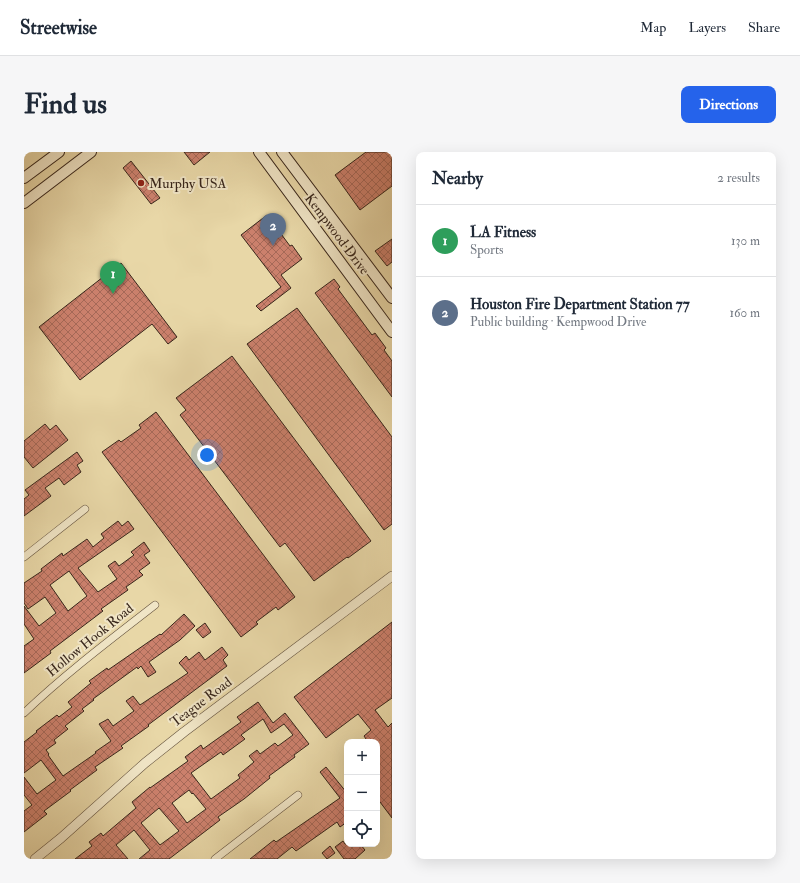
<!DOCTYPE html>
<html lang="en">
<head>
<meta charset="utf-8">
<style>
  :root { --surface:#fff; --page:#f6f6f7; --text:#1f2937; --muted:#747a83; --line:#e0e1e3; --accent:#2563eb }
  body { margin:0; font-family:"IM FELL Double Pica",serif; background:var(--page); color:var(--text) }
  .controls { position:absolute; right:12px; bottom:12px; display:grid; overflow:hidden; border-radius:8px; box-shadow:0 4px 16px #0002 }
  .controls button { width:36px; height:36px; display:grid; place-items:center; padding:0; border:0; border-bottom:1px solid var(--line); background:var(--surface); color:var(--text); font:20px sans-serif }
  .you { position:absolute; left:183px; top:303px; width:14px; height:14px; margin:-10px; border:3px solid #fff; border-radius:50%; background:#1a73e8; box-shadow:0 0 0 6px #1a73e833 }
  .badge { display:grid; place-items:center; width:26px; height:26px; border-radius:50%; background:var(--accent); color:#fff; font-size:13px; font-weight:700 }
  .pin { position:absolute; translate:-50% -33px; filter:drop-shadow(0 1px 2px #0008) }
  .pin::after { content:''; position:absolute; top:21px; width:14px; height:12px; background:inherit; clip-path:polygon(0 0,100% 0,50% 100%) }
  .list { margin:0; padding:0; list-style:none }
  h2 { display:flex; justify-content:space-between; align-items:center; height:52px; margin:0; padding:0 16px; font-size:17px }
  h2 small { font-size:13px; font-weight:400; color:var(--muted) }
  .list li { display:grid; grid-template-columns:26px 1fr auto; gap:12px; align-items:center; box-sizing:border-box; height:72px; padding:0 16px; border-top:1px solid var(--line) }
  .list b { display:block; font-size:15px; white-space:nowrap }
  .list p { margin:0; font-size:13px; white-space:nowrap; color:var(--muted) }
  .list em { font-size:13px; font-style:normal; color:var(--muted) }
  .icon { flex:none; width:22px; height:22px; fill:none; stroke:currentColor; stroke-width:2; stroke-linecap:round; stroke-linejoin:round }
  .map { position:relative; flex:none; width:368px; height:707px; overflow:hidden; border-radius:8px }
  header { display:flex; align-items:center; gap:24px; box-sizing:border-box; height:56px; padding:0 20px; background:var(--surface); border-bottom:1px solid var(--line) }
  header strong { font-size:19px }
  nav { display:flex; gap:22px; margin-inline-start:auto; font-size:14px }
  .intro { display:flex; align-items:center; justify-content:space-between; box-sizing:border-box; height:96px; padding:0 24px }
  h1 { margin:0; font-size:28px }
  .button { padding:10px 18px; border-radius:8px; background:var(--accent); color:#fff; font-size:14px; font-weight:700 }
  main { display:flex; gap:24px; padding:0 24px }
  aside { flex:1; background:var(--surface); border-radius:8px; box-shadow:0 4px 16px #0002 }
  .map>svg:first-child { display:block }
  .building { fill:url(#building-cross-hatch); stroke:#38261b; fill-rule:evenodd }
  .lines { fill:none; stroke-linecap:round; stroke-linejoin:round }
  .minor-casing { stroke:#64523e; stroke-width:8 }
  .tertiary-casing { stroke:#64523e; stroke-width:10 }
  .secondary-casing { stroke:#38261b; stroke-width:12 }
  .minor { stroke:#f0e5c6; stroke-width:7 }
  .tertiary { stroke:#f0e5c6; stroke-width:9 }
  .secondary { stroke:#f0e5c6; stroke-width:10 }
  .poi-dot { fill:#8f2418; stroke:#f0e5c6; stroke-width:1.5 }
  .labels { text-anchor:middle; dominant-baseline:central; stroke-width:4; stroke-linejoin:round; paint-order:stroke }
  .poi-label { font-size:14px; fill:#38261b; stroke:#f0e5c6; text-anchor:start }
  .street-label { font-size:14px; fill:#38261b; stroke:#f0e5c6 }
</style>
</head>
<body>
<header>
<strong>Streetwise</strong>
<nav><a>Map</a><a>Layers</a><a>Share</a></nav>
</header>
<div class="intro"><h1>Find us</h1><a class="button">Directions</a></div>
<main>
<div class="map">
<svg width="368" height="707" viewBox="0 0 368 707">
  <defs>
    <pattern id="building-cross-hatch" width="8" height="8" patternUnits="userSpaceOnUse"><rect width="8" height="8" fill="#cb806c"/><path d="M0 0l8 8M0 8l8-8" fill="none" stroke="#a66958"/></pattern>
  </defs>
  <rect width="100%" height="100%" fill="#e8d7a7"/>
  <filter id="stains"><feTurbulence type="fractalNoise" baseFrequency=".005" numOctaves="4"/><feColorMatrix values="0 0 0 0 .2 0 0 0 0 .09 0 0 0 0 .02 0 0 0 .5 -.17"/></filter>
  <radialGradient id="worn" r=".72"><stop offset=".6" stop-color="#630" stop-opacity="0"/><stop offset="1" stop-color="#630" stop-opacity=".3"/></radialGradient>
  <!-- building -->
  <g class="building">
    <path d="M 160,0 L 186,0 L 170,13 Z"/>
    <path d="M 342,0 L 368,0 L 368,34 L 336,58 L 311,23 Z"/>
    <path d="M 107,9 L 136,46 L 127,52 L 99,16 Z"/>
    <path d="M 243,63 L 266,94 L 268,93 L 278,107 L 257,123 L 267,136 L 237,159 L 232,154 L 257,135 L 217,83 Z"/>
    <path d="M 368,87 L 368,110 L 363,114 L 351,99 Z"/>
    <path d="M 97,111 L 153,185 L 144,192 L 128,172 L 56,228 L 15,175 Z"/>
    <path d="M 310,127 L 316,135 L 314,137 L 348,183 L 351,181 L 362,196 L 360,198 L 368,209 L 368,245 L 291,141 Z"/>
    <path d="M 273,156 L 368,285 L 368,372 L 360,378 L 223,192 Z"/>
    <path d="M 208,204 L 347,389 L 324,406 L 323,405 L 290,429 L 261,391 L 256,395 L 156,263 L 162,258 L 152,246 Z"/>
    <path d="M 132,260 L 271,445 L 254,458 L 252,455 L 232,470 L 234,472 L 217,485 L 78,300 L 95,288 L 97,290 L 117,276 L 115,273 Z"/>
    <path d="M 21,272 L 26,278 L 32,273 L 44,288 L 9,316 L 0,305 L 0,289 Z"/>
    <path d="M 53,300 L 59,309 L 53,313 L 57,320 L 40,333 L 35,326 L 21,336 L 27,344 L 0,364 L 0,347 L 5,343 L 1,338 Z"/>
    <path d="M 94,369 L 98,374 L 104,369 L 110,377 L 54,416 L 74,440 L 93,427 L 84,414 L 91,409 L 95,414 L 110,403 L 107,400 L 120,390 L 126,399 L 120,403 L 126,411 L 115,419 L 119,423 L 102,435 L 104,438 L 77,457 L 79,459 L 26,499 L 27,501 L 0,521 L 0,494 L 10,487 L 0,472 L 0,454 L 15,474 L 32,461 L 21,445 L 4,457 L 0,451 L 0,431 L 18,419 L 17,417 L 38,401 L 39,404 L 63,387 L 69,395 L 80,386 L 77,382 ZM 45,419 L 63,444 L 44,459 L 26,433 Z"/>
    <path d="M 160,462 L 171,474 L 156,488 L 125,510 L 132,520 L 124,525 L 117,514 L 114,517 L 113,515 L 69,547 L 70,548 L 58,557 L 60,559 L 41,574 L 44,577 L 30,588 L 32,591 L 22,598 L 25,602 L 24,603 L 39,624 L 72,601 L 71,600 L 87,589 L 75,572 L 84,567 L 89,574 L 110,559 L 102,549 L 109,544 L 116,553 L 164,521 L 155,511 L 162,504 L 165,508 L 175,500 L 181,508 L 198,495 L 204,503 L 199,508 L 203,514 L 124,573 L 125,574 L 97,594 L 99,596 L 71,615 L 73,618 L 46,638 L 47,639 L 20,659 L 23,662 L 0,680 L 0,659 L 8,653 L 0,643 L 0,625 L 13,642 L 32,628 L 17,608 L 0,621 L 0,590 L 13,580 L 12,579 L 33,563 L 35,565 L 48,555 L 44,550 L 67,531 L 65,529 L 83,516 L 84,518 L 136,482 L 137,483 Z"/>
    <path d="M 368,470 L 368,546 L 351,558 L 364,575 L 368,571 L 368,666 L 353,646 L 353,590 L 344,590 L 340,584 L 347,578 L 334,562 L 302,586 L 270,545 Z"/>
    <path d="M 181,471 L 187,480 L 179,486 L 172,478 Z"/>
    <path d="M 234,550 L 249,571 L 261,561 L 285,592 L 270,603 L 271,605 L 245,624 L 246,626 L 220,647 L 194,665 L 196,668 L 145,707 L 115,707 L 126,698 L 110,678 L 92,693 L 104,707 L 51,707 L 68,694 L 65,690 L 77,681 L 79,684 L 112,656 L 108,650 L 126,635 L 126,636 L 164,609 L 161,605 L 177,593 L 179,597 L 217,570 L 213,565 ZM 239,567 L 247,581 L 260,572 L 269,583 L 254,594 L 251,591 L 236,602 L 233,598 L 225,604 L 230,610 L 214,623 L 216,626 L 187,647 L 167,621 L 197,600 L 199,603 L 221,587 L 217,583 ZM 165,638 L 168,642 L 169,641 L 182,657 L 163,671 L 148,651 ZM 135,656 L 155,679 L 136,693 L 117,671 Z"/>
    <path d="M 302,615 L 323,641 L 323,670 L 316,675 L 313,670 L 272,699 L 268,695 L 253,707 L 226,707 L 250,688 L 252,690 L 316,646 L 296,620 Z"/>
    <path d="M 319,689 L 321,692 L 336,692 L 341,698 L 331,707 L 320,707 L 311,695 Z"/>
    <path d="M 306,694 L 311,701 L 303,707 L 298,701 Z"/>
  </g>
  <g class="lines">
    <defs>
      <g id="minor">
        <path d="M 0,405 L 61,357"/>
        <path d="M 0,561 C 41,522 86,488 131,453"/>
        <path d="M 191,707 L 274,643"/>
      </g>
      <path id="tertiary" d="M 11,707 L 37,686 L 121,611 L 160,580 L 368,424"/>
      <g id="secondary">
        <path d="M 235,0 L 368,180"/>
        <path d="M 258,0 L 368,146"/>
        <path d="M 0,26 L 35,0"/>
        <path d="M 0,51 L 67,0"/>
      </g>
    </defs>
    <!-- minor casing -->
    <use href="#minor" class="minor-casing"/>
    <!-- tertiary casing -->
    <use href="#tertiary" class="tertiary-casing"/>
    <!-- secondary casing -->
    <use href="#secondary" class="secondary-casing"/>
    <!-- minor -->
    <use href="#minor" class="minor"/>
    <!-- tertiary -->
    <use href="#tertiary" class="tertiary"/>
    <!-- secondary -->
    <use href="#secondary" class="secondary"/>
  </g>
  <!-- markers -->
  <circle class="poi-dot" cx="117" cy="31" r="4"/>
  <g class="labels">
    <!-- poi labels -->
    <g class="poi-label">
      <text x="125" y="31">Murphy USA</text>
    </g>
    <!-- street labels -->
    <g class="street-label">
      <text transform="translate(313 82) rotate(53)">Kempwood Drive</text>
      <text transform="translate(66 488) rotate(-39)">Hollow Hook Road</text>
      <text transform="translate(177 550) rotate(-37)">Teague Road</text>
    </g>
  </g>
  <rect width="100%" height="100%" filter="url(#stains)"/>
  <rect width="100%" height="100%" fill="url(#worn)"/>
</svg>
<div class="controls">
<button>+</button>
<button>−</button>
<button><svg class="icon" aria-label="locate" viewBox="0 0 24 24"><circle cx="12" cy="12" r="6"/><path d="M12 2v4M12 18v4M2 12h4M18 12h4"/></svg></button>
</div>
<div class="you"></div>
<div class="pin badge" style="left:89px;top:142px;background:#2e9e5b">1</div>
<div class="pin badge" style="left:249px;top:94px;background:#5c6f8a">2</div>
</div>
<aside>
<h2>Nearby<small>2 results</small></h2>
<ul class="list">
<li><span class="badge" style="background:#2e9e5b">1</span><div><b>LA Fitness</b><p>Sports</p></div><em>130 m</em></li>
<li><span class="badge" style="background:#5c6f8a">2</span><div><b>Houston Fire Department Station 77</b><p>Public building · Kempwood Drive</p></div><em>160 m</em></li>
</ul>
</aside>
</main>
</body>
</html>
